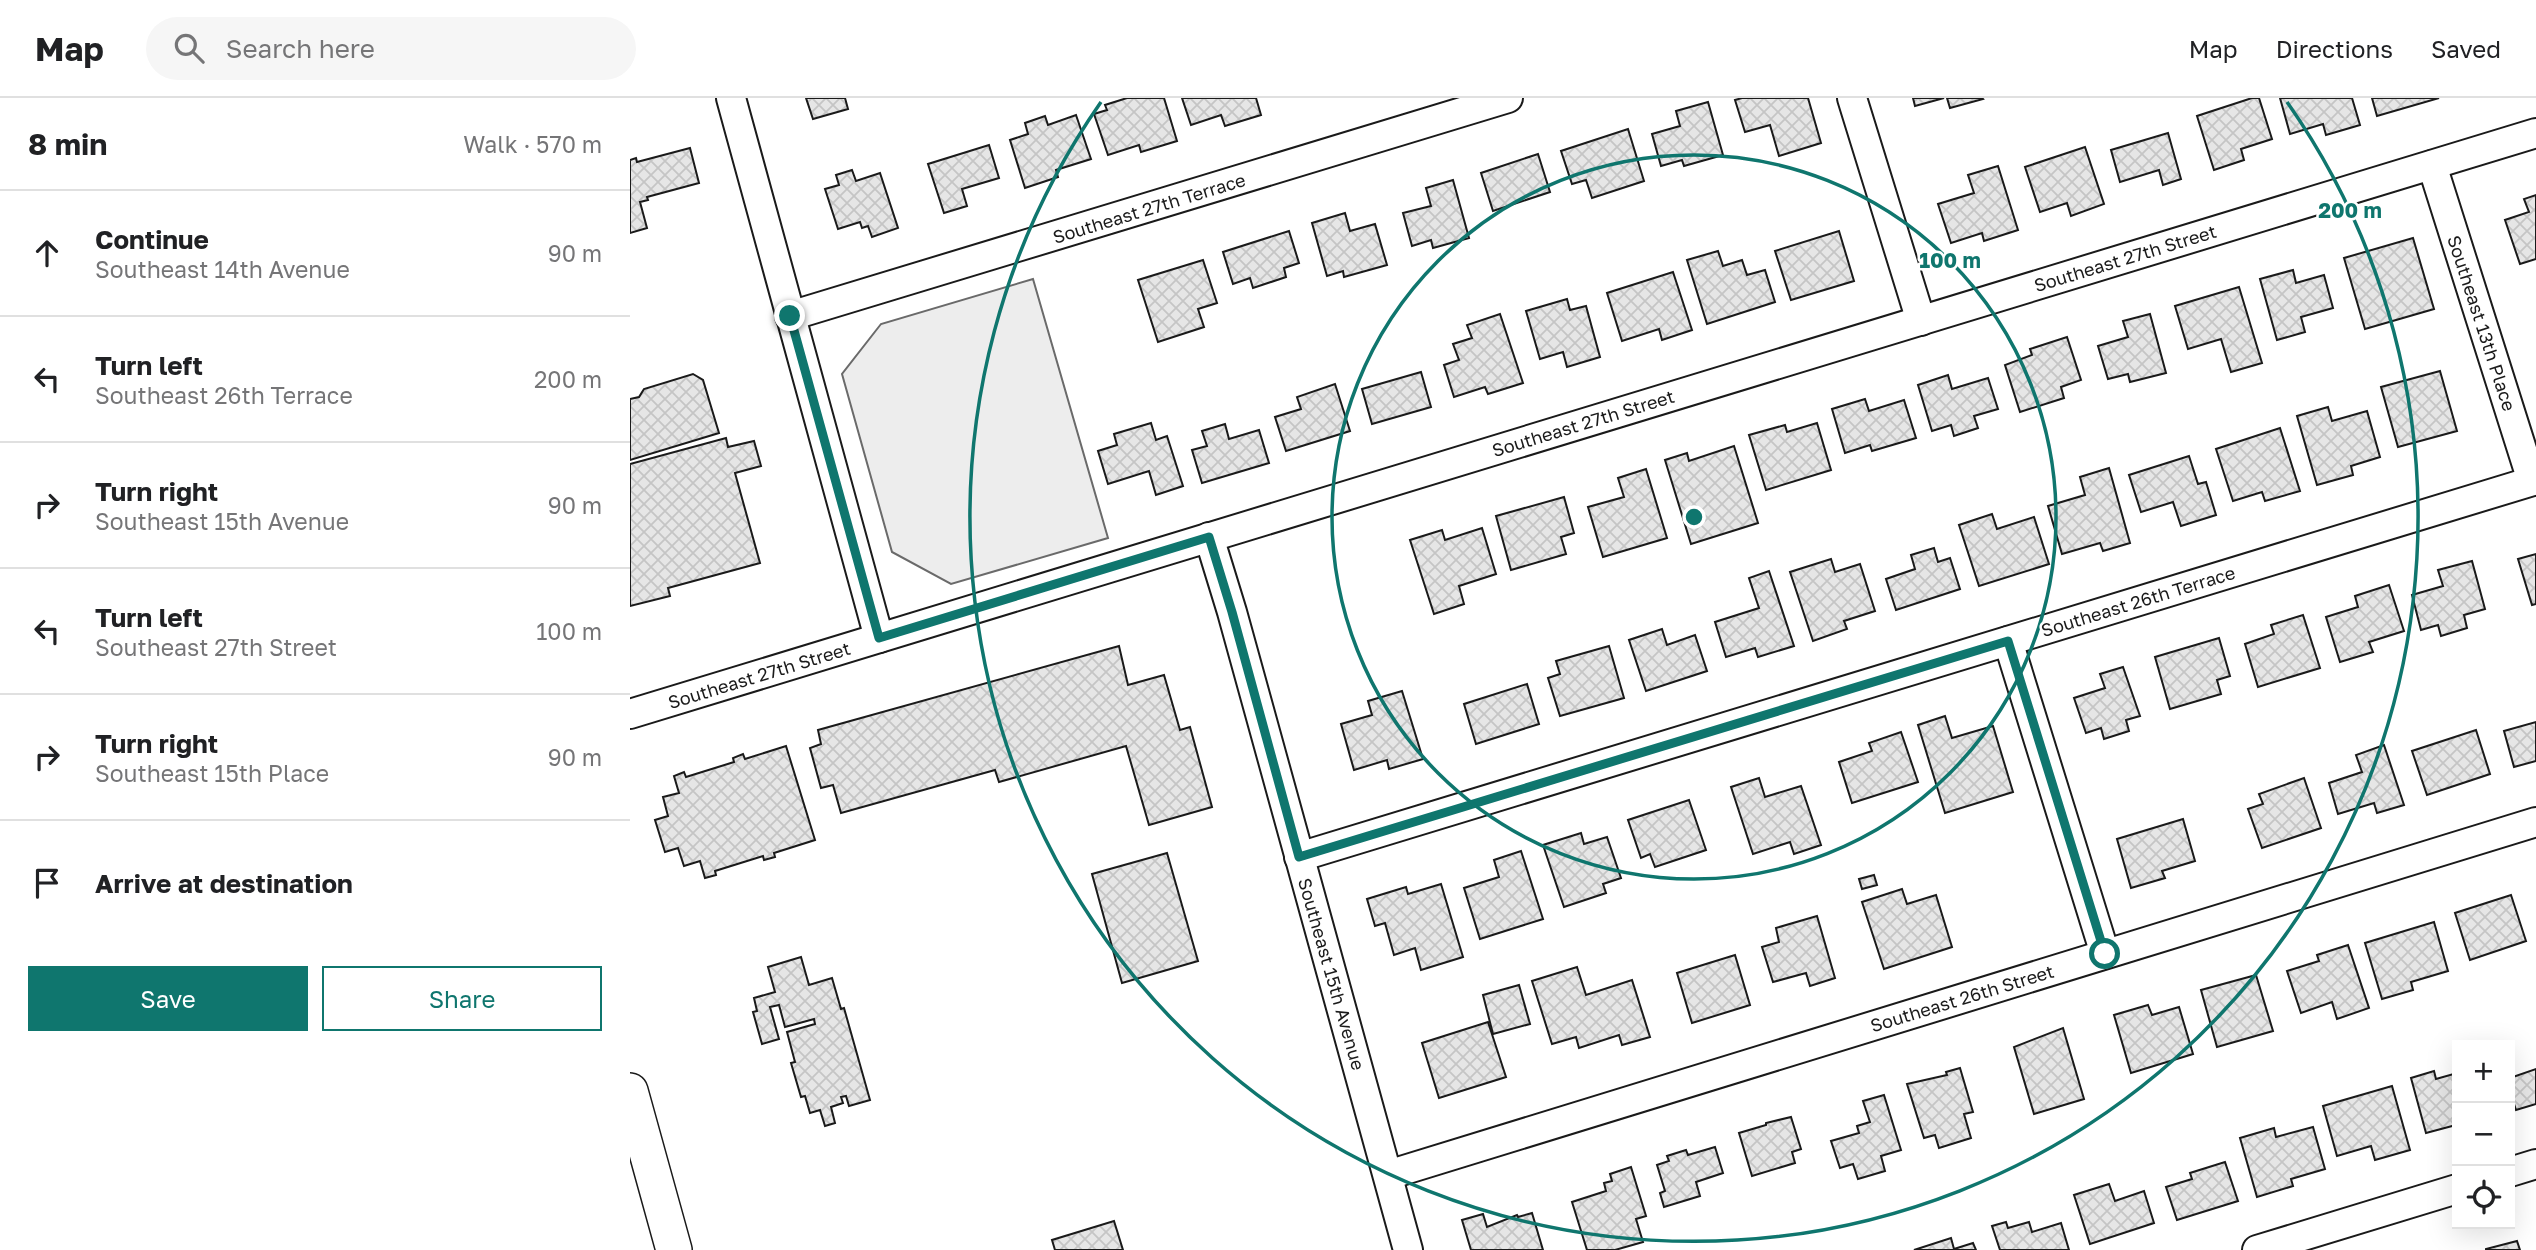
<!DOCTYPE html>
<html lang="en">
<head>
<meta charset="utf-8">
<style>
  :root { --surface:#fff; --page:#f6f6f6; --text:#202124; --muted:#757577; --line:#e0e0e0; --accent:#0f766e }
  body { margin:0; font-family:"Golos Text",sans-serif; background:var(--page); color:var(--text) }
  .controls { position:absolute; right:21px; bottom:21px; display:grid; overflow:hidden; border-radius:0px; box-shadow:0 7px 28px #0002 }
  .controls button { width:63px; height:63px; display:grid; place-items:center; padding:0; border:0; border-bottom:2px solid var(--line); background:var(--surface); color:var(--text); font:35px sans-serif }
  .stop { position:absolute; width:21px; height:21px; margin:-16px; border:5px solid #0f766e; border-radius:50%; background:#fff }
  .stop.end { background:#0f766e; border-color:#fff; box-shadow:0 2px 7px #0008 }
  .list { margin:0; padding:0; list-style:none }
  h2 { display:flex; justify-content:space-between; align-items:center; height:91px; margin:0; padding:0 28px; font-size:30px }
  h2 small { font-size:23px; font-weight:400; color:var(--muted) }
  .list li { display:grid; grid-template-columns:46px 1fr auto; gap:21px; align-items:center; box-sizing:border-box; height:126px; padding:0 28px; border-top:2px solid var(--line) }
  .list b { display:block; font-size:26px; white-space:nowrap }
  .list p { margin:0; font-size:23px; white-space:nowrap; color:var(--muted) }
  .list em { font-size:23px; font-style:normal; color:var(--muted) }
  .actions { display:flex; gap:14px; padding:21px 28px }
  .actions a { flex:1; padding:16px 0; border:2px solid var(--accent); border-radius:0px; text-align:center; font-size:24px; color:var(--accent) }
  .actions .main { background:var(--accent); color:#fff }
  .icon { flex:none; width:38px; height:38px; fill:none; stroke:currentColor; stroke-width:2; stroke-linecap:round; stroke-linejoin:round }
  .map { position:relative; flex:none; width:1906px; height:1152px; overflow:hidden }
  header { display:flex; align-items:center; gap:42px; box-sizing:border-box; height:98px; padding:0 35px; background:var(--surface); border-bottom:2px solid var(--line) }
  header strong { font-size:33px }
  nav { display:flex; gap:38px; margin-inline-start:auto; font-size:24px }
  .search { width:490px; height:63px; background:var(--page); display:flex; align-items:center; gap:18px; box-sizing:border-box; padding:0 24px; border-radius:38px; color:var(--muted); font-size:26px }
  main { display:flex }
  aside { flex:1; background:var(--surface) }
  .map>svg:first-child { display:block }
  .garden { fill:#ededed; stroke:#6a6a6a; stroke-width:2 }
  .building { fill:url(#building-cross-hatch); stroke:#1a1a1a; stroke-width:2 }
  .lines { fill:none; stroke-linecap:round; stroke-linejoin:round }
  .minor-casing { stroke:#1a1a1a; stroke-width:32 }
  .major-casing { stroke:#1a1a1a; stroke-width:38 }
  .minor { stroke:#fff; stroke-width:28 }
  .major { stroke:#fff; stroke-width:35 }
  .route { stroke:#0f766e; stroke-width:9 }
  .ring { fill:none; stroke:#0f766e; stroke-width:3.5 }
  .labels { text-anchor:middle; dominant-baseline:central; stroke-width:5; stroke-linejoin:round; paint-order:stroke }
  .street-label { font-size:18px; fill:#1a1a1a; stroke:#fff }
  .centre { fill:#0f766e; stroke:#fff; stroke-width:3.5 }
  .ring-label { font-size:21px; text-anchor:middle; font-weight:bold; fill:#0f766e; stroke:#fff; stroke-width:5; stroke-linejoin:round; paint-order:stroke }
</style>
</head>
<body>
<header>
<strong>Map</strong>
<div class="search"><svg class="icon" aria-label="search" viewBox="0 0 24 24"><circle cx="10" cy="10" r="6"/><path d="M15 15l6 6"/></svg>Search here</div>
<nav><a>Map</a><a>Directions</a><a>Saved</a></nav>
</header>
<main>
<aside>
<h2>8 min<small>Walk · 570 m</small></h2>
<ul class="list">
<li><svg class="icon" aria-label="ahead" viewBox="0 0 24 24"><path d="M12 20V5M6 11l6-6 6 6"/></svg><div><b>Continue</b><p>Southeast 14th Avenue</p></div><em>90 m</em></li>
<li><svg class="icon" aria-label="left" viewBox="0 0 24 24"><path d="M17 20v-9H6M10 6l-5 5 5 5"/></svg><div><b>Turn left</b><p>Southeast 26th Terrace</p></div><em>200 m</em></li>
<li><svg class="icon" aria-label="right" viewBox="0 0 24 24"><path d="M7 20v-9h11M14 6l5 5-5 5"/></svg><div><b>Turn right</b><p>Southeast 15th Avenue</p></div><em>90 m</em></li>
<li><svg class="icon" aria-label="left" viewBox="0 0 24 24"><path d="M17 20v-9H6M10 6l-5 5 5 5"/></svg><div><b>Turn left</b><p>Southeast 27th Street</p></div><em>100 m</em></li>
<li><svg class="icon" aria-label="right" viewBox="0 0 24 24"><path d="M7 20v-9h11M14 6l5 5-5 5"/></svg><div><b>Turn right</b><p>Southeast 15th Place</p></div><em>90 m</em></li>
<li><svg class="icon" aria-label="arrive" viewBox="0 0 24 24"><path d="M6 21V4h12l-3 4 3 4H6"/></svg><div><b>Arrive at destination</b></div></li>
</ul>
<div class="actions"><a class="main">Save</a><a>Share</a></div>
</aside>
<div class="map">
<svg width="1906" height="1152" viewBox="0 0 1906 1152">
  <defs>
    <pattern id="building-cross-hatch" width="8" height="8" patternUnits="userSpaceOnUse" patternTransform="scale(1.75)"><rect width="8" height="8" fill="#e6e6e6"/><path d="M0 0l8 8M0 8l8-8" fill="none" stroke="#c5c5c5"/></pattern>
  </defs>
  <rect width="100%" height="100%" fill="#fff"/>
  <!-- garden -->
  <path class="garden" d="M 403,181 L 478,440 L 321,486 L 262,454 L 212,276 L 251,226 Z"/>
  <!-- building -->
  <g class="building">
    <path d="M 176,0 L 215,0 L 218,11 L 183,21 Z"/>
    <path d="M 497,0 L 534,0 L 547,43 L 511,54 L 509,47 L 478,57 L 464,16 L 477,12 L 475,7 Z"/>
    <path d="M 552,0 L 626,0 L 631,17 L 595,28 L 591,17 L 561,27 Z"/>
    <path d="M 1112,0 L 1178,0 L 1191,45 L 1149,58 L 1140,27 L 1115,34 L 1105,2 Z"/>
    <path d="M 1283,0 L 1314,0 L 1285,8 Z"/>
    <path d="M 1317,0 L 1352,0 L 1353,1 L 1320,10 Z"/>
    <path d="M 1622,0 L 1629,0 L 1642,41 L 1611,51 L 1614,62 L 1584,72 L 1567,18 Z"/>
    <path d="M 1650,0 L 1722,0 L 1730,27 L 1696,37 L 1693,26 L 1660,36 Z"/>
    <path d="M 1742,0 L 1809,0 L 1747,18 Z"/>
    <path d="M 1078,4 L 1093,57 L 1054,68 L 1052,62 L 1031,68 L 1022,36 L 1050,28 L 1046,13 Z"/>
    <path d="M 446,17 L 461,61 L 426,72 L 428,79 L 395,90 L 380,42 L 398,36 L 395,25 L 415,18 L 418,27 Z"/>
    <path d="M 998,31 L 1014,83 L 962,100 L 956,82 L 942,86 L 931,53 Z"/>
    <path d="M 1538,35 L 1551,81 L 1533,87 L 1529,72 L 1490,84 L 1481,52 Z"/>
    <path d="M 359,47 L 369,80 L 332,91 L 337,108 L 314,115 L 298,66 Z"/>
    <path d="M 1455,49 L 1474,106 L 1441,118 L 1437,105 L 1410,114 L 1395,69 Z"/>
    <path d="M 60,50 L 69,85 L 17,99 L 18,102 L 10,104 L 17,130 L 0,135 L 0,62 L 6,60 L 7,64 Z"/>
    <path d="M 908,56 L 920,94 L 863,113 L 851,75 Z"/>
    <path d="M 1368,68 L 1388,132 L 1354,143 L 1352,135 L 1321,145 L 1308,106 L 1344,95 L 1338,77 Z"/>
    <path d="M 222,72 L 226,83 L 250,75 L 268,130 L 242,139 L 238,128 L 232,130 L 230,124 L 208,131 L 195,91 L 209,87 L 206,77 Z"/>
    <path d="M 823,82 L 839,140 L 803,150 L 801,142 L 782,148 L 773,115 L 801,108 L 796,90 Z"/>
    <path d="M 1906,97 L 1906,161 L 1890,166 L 1875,122 L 1899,114 L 1894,101 Z"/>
    <path d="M 715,115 L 720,133 L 745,126 L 757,167 L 714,179 L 713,173 L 697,178 L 682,125 Z"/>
    <path d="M 659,133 L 669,165 L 654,170 L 656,179 L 623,190 L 620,180 L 603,186 L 593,154 Z"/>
    <path d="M 1209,133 L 1224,183 L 1161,202 L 1145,153 Z"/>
    <path d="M 1783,140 L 1804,211 L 1735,231 L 1714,160 Z"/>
    <path d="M 1088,153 L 1093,168 L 1112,162 L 1117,177 L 1135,172 L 1145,204 L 1077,226 L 1057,162 Z"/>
    <path d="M 573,162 L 587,205 L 568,211 L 574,229 L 528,244 L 508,182 Z"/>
    <path d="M 1663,172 L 1666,185 L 1694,177 L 1703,210 L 1671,219 L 1675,234 L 1647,242 L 1630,181 Z"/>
    <path d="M 1043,174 L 1062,232 L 1032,242 L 1029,231 L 992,243 L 977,195 Z"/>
    <path d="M 1609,189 L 1632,265 L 1601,274 L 1591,241 L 1558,251 L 1545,208 Z"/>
    <path d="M 937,201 L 940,212 L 956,208 L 970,259 L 937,269 L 933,254 L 910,261 L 896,213 Z"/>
    <path d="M 870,216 L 893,285 L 858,296 L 855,289 L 824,299 L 814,267 L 829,262 L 823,246 L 842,240 L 837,227 Z"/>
    <path d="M 1520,216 L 1536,275 L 1500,284 L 1498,276 L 1478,281 L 1468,248 L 1498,239 L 1493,223 Z"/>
    <path d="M 1437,239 L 1451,282 L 1431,289 L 1434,300 L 1390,314 L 1375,267 L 1402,257 L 1400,251 Z"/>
    <path d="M 1810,273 L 1827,333 L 1768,349 L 1751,289 Z"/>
    <path d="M 791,274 L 801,309 L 742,326 L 732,291 Z"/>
    <path d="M 63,276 L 73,282 L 89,335 L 0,362 L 0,301 L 9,299 L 14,291 Z"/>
    <path d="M 1318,277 L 1322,291 L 1358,280 L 1368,311 L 1344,318 L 1348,330 L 1324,338 L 1321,327 L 1302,333 L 1288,287 Z"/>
    <path d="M 705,286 L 720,333 L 656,353 L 645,319 L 671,311 L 667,299 Z"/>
    <path d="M 1235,301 L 1239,313 L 1274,302 L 1286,340 L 1242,353 L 1240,347 L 1215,355 L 1202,311 Z"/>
    <path d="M 1698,309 L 1702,323 L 1737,313 L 1750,359 L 1721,368 L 1723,377 L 1687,387 L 1667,318 Z"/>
    <path d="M 521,325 L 526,342 L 537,338 L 553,388 L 526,397 L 519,373 L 478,386 L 468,353 L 487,347 L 484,336 Z"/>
    <path d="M 1187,325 L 1201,372 L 1136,392 L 1119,337 L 1155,327 L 1157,334 Z"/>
    <path d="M 595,326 L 599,341 L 629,332 L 639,365 L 572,385 L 562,352 L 577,348 L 572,333 Z"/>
    <path d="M 1650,330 L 1670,393 L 1635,403 L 1632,394 L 1603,403 L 1586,351 Z"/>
    <path d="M 96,340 L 98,349 L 124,343 L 131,368 L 105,375 L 130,465 L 38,490 L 40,498 L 0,508 L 0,366 Z"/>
    <path d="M 1104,348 L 1128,425 L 1061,446 L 1035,362 L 1057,355 L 1059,363 Z"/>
    <path d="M 1559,358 L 1568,386 L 1576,384 L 1586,417 L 1551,428 L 1543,404 L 1511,414 L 1499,377 Z"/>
    <path d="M 1479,370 L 1500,445 L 1473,453 L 1470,445 L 1432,456 L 1418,408 L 1455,397 L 1450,379 Z"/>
    <path d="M 1016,371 L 1037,440 L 973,459 L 958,409 L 994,399 L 988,380 Z"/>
    <path d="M 934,399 L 944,435 L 931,439 L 936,456 L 881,472 L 866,418 Z"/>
    <path d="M 1362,416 L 1367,431 L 1404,419 L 1419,466 L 1349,488 L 1329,427 Z"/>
    <path d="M 852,430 L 866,476 L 829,488 L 834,506 L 804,516 L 780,442 L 812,432 L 815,442 Z"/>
    <path d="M 1304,450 L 1308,464 L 1320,460 L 1330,491 L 1266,512 L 1256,481 L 1285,471 L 1281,457 Z"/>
    <path d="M 1906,456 L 1906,506 L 1902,507 L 1888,461 Z"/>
    <path d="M 1201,461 L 1205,474 L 1230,466 L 1245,513 L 1214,523 L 1217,531 L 1183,543 L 1160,474 Z"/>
    <path d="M 1842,463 L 1855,511 L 1834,517 L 1837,530 L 1811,538 L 1808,527 L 1791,532 L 1782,497 L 1813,488 L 1808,472 Z"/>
    <path d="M 1139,473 L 1164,548 L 1128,559 L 1125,550 L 1096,559 L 1085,524 L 1129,510 L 1119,480 Z"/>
    <path d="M 1759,487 L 1774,533 L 1739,544 L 1743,554 L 1710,564 L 1696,519 L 1728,509 L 1725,498 Z"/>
    <path d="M 1673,517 L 1690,570 L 1628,589 L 1615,546 L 1644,536 L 1641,527 Z"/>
    <path d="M 1032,531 L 1037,547 L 1065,537 L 1077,573 L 1016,593 L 999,542 Z"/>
    <path d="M 1589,540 L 1600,578 L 1587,582 L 1591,596 L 1540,611 L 1525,559 Z"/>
    <path d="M 489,548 L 498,587 L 534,577 L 550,632 L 560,629 L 582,709 L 519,727 L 496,648 L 369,684 L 365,672 L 211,715 L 203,687 L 191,690 L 180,650 L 191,646 L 188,632 Z"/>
    <path d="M 979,548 L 994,600 L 930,618 L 918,580 L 930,576 L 926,563 Z"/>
    <path d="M 1493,569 L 1510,618 L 1496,622 L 1499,633 L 1474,641 L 1471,630 L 1456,635 L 1444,600 L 1475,590 L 1470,576 Z"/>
    <path d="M 897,586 L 909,626 L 846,646 L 834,606 Z"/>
    <path d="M 772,593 L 793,661 L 759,671 L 757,662 L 724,672 L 711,626 L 742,617 L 738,603 Z"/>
    <path d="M 1315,618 L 1322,640 L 1363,628 L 1383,694 L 1315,715 L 1288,627 Z"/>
    <path d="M 1906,624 L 1906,663 L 1884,669 L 1874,633 Z"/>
    <path d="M 1846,632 L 1860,676 L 1797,697 L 1782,653 Z"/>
    <path d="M 1271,634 L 1288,684 L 1222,705 L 1209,664 L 1242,653 L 1239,645 Z"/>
    <path d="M 1754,647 L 1774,707 L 1747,715 L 1744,705 L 1708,716 L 1699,685 L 1732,674 L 1726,657 Z"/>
    <path d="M 156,648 L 185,742 L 144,755 L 145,759 L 134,762 L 133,758 L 85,773 L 86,777 L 75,780 L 70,763 L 54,768 L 48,750 L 35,754 L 25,722 L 38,718 L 33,699 L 49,695 L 44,678 L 54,674 L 56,679 L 104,664 L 103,660 L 113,656 L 115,661 Z"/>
    <path d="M 1129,680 L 1135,699 L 1171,688 L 1191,747 L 1164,756 L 1160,744 L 1123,756 L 1101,689 Z"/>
    <path d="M 1674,680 L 1691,730 L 1632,750 L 1618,711 L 1633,706 L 1629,696 Z"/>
    <path d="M 1059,702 L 1076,752 L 1025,769 L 1020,756 L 1011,760 L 998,722 Z"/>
    <path d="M 1553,721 L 1565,763 L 1532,773 L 1535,780 L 1501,790 L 1487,741 Z"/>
    <path d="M 951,735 L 954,746 L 977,739 L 991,780 L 973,786 L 976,795 L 934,809 L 913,747 Z"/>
    <path d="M 891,753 L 913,821 L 850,841 L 834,790 L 869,779 L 864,762 Z"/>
    <path d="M 537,755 L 568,863 L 492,885 L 462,776 Z"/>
    <path d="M 1244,777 L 1247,787 L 1232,791 L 1229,781 Z"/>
    <path d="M 811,786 L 833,859 L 791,872 L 785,850 L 764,857 L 755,825 L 745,828 L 737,801 L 776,789 L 778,796 Z"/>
    <path d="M 1272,791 L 1277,806 L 1306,797 L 1322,849 L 1254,871 L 1232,804 Z"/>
    <path d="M 1881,797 L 1896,843 L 1840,862 L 1825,815 Z"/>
    <path d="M 1187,818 L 1205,880 L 1180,888 L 1176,875 L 1143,884 L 1132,849 L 1149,844 L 1146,830 Z"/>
    <path d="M 1804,824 L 1818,873 L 1781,884 L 1783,892 L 1752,901 L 1735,845 Z"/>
    <path d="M 1718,847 L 1739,910 L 1707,921 L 1702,904 L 1671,915 L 1657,873 L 1689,863 L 1687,857 Z"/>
    <path d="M 1105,857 L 1120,907 L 1062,925 L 1047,875 Z"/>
    <path d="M 171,859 L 179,887 L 202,880 L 211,911 L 214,910 L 240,1002 L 219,1008 L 216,998 L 211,999 L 213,1005 L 201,1009 L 205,1025 L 195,1028 L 190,1012 L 180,1015 L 175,998 L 171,999 L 161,965 L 165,964 L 157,934 L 185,926 L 184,921 L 155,929 L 149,907 L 140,909 L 149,941 L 132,946 L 123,914 L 127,913 L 124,900 L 145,894 L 138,869 Z"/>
    <path d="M 947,869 L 956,897 L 1002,882 L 1020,939 L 992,947 L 989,937 L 949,950 L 946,939 L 922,946 L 902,883 Z"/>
    <path d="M 1626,877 L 1643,933 L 1587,949 L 1571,892 Z"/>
    <path d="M 889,887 L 900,926 L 863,936 L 853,897 Z"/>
    <path d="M 1518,907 L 1522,917 L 1549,909 L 1563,956 L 1501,975 L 1484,917 Z"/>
    <path d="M 858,924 L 876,979 L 809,1000 L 792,945 Z"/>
    <path d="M 1433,930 L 1454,1001 L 1404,1016 L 1384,949 Z"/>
    <path d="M 1330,970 L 1343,1014 L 1334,1016 L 1341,1040 L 1309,1050 L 1305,1037 L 1294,1040 L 1277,986 L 1317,977 L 1316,974 Z"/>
    <path d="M 1906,971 L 1906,1006 L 1886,1012 L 1880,994 L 1880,980 Z"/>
    <path d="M 1804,973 L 1806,981 L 1827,975 L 1827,1030 L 1826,1027 L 1796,1035 L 1781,980 Z"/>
    <path d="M 1762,988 L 1780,1052 L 1745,1062 L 1741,1048 L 1707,1058 L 1693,1008 Z"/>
    <path d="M 1254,997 L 1271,1052 L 1251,1058 L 1255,1073 L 1228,1081 L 1223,1066 L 1210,1070 L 1201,1043 L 1229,1035 L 1227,1028 L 1240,1024 L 1233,1003 Z"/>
    <path d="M 1161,1019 L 1171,1051 L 1162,1054 L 1165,1065 L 1122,1078 L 1109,1035 L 1136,1027 L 1136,1025 Z"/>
    <path d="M 1683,1029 L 1695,1071 L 1661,1081 L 1663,1088 L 1627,1099 L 1610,1040 L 1644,1030 L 1646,1039 Z"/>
    <path d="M 1085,1049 L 1093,1075 L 1066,1084 L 1070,1098 L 1034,1109 L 1030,1095 L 1035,1093 L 1027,1067 L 1039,1063 L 1037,1058 L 1056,1052 L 1058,1057 Z"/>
    <path d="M 1595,1064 L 1608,1103 L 1547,1122 L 1536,1089 L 1562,1081 L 1560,1075 Z"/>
    <path d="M 1001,1069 L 1016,1118 L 1006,1121 L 1013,1144 L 985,1152 L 957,1152 L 942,1104 L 976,1093 L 974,1085 L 982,1083 L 980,1076 Z"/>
    <path d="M 1479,1086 L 1485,1103 L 1514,1093 L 1524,1125 L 1460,1146 L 1444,1097 Z"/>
    <path d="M 902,1115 L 913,1152 L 841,1152 L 832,1122 L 853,1116 L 857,1129 L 887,1117 L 888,1119 Z"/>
    <path d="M 484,1123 L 493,1152 L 425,1152 L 422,1142 Z"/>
    <path d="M 1376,1124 L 1378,1130 L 1399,1124 L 1402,1134 L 1431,1125 L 1439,1152 L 1370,1152 L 1362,1128 Z"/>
    <path d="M 1321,1140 L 1324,1151 L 1343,1145 L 1346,1152 L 1284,1152 Z"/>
    <path d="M 1887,1143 L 1890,1152 L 1856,1152 L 1856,1151 Z"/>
  </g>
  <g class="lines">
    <defs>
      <g id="minor">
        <path d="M 101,0 L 249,540"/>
        <path d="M 1222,0 L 1291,223"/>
        <path d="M 1802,67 L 1902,383"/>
        <path d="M 160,218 L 878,0"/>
        <path d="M 579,439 L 602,514 L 778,1152"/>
        <path d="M 1378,543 L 1475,856"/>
        <path d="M 0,616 L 1906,35"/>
        <path d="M 669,759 L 1906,382"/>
        <path d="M 1880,1074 L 1906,1066"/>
        <path d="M 758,1077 L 1906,724"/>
        <path d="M 1627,1152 L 1827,1091"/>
      </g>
      <path id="major" d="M 0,993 L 44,1152"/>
    </defs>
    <!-- minor casing -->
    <use href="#minor" class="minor-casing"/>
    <!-- major casing -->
    <use href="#major" class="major-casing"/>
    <!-- minor -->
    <use href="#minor" class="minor"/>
    <!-- major -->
    <use href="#major" class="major"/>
  </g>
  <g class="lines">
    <!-- route -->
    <path class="route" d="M 160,218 L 249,540 L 579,439 L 602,514 L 669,759 L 1378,543 L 1475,856"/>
  </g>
  <!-- distance rings -->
  <g class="ring">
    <circle cx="1064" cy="419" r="362"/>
    <path d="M1657 4A724 724 0 1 1 471 4"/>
  </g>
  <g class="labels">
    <!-- street labels -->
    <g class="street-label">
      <text transform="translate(519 110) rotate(-17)">Southeast 27th Terrace</text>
      <text transform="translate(1495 160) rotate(-17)">Southeast 27th Street</text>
      <text transform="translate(1852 225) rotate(72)">Southeast 13th Place</text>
      <text transform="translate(953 325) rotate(-17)">Southeast 27th Street</text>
      <text transform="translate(1508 503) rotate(-17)">Southeast 26th Terrace</text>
      <text transform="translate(129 577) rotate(-17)">Southeast 27th Street</text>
      <text transform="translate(702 876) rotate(74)">Southeast 15th Avenue</text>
      <text transform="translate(1332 900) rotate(-17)">Southeast 26th Street</text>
    </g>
  </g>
  <circle cx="1064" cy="419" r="10" class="centre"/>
  <g class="ring-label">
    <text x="1720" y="120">200 m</text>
    <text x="1320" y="170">100 m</text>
  </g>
</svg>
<div class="controls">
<button>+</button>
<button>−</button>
<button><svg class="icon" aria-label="locate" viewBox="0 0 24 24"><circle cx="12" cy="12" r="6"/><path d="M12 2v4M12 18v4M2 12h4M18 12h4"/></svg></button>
</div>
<div class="stop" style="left:1475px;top:856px"></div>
<div class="stop end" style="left:160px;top:218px"></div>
</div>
</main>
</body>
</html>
